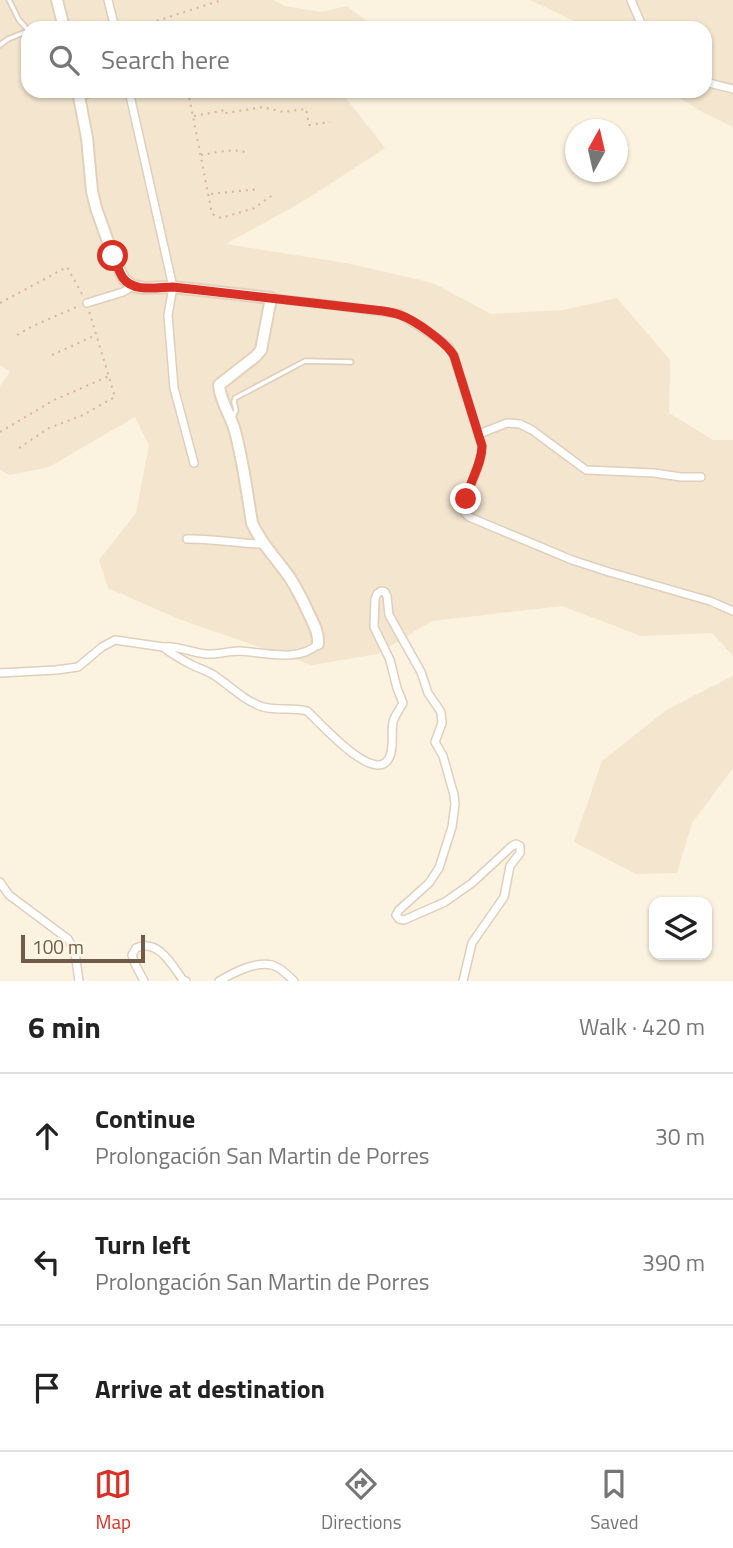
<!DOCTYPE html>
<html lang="en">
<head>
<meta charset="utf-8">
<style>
  :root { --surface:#fff; --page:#f2f2f2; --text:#222; --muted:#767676; --line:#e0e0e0; --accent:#d93025 }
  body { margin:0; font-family:"Titillium Web",sans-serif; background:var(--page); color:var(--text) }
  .controls { position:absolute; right:21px; bottom:21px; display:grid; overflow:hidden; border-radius:14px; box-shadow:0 2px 5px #0004 }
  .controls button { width:63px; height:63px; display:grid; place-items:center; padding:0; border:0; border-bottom:2px solid var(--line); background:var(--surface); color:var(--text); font:35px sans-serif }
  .compass { position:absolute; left:565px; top:119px; width:63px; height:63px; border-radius:50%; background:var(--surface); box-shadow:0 2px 5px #0004; rotate:8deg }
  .scale { position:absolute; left:21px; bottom:18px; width:124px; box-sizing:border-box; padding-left:7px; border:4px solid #715a48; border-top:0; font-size:19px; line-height:24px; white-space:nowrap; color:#715a48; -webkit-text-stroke:5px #fff7e5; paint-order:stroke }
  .stop { position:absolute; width:21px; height:21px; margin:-16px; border:5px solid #d93025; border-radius:50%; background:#fff }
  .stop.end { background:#d93025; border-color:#fff; box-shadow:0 2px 7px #0008 }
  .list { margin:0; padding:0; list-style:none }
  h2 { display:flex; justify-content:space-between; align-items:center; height:91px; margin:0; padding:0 28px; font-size:30px }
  h2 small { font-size:23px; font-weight:400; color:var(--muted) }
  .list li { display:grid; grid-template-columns:46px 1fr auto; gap:21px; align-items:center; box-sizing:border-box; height:126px; padding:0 28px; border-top:2px solid var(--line) }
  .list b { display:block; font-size:26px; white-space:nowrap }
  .list p { margin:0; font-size:23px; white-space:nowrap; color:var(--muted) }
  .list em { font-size:23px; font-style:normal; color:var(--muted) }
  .icon { flex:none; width:38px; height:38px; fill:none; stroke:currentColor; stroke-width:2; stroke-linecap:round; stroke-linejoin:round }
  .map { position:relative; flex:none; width:733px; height:981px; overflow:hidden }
  .search { position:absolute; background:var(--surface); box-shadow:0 2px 5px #0004; left:21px; right:21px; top:21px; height:77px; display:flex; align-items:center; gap:18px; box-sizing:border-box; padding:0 24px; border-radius:21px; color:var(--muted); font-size:26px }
  .sheet { height:469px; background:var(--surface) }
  nav { display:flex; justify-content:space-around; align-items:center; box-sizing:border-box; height:98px; border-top:2px solid var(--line); background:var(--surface); font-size:19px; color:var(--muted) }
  nav a { display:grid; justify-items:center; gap:4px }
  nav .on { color:var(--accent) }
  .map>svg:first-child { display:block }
  .residential { fill:#f3e5ce }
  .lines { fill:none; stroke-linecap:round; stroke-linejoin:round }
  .lane-casing { stroke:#dfcfbc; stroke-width:7 }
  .street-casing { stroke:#dfcfbc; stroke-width:10 }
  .secondary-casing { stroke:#e4d1ba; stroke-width:14 }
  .path { stroke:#d4b79b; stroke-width:2; stroke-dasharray:2 5; stroke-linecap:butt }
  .lane { stroke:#fff; stroke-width:3.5 }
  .street { stroke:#fff; stroke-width:7 }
  .secondary { stroke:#fff; stroke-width:10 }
  .route { stroke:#d93025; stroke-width:9 }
</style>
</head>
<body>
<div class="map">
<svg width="733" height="981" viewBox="0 0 733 981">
  <rect width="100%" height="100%" fill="#fbf3df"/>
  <!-- residential -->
  <g class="residential">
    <path d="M 0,0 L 273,0 L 285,6 L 322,12 L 347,6 L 376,28 L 28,28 L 28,91 L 348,91 L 345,97 L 385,148 L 307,199 L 226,244 L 351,264 L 433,283 L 491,314 L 563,310 L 617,298 L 670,360 L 669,413 L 713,440 L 733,440 L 733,656 L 712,633 L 641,636 L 562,606 L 432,621 L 377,654 L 312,665 L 181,620 L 108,588 L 99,560 L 136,513 L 149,445 L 135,417 L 49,467 L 10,475 L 0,470 L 0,386 L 10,372 L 0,365 Z"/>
    <path d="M 530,0 L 733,0 L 733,127 L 702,112 L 669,91 L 705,91 L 705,28 L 589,28 Z"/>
    <path d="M 733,676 L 733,768 L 692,823 L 677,873 L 636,874 L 574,842 L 602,761 L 668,709 Z"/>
  </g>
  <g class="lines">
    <defs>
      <g id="lane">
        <path d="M 9,0 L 19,20 L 28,30"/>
        <path d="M 47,28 L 61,26"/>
        <path d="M 0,45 L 8,39 L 28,31"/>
        <path d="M 233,417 L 236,410 L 234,402 L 235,398 L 305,361 L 351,362"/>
      </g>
      <g id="street">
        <path d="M 108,0 L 115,28"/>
        <path d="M 631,0 L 643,28"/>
        <path d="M 705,82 L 733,89"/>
        <path d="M 129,91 L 173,287 L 168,315 L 174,388 L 194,463"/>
        <path d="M 79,96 L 100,91"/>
        <path d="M 271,298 L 332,305 L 400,314 L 440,340 L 449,347 L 454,356 L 482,446 C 482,468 465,488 465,513 L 469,517 L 572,560 L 609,572 L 710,601 L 733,611"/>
        <path d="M 87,303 L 123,292 L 133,286"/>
        <path d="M 479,434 L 507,423 L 520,424 L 532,430 L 586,470 L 654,473 L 681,477 L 701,477"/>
        <path d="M 187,539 C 213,538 238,544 263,544"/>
        <path d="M 163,647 C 172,654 182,660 192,665 C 198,668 205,670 212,674 C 230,685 242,700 263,707 C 278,711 293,707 307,711 C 319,721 377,789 390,756 C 394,746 391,733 393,722 C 395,715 400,709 403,703 L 397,688 L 390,660 L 374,627 L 375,599 L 377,594 L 381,591 L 385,592 L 387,596 L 389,615 L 421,672 L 428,693 L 441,712 L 442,723 L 435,742 L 443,756 L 454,795 L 455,804 L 452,827 L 439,868 L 429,883 L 399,910 L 396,915 L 399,919 L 404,920 L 445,902 L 472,883 L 512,846 L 516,844 L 520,846 L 520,853 L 510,866 L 504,897 L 472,943 L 463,981"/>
        <path d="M 0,673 L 56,670 L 78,667 L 102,647 L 115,640 L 163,647 C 177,645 192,653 206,654 C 217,655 228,651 239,651 C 263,652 299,663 318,644"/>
        <path d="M 0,882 L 9,895 L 68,939 L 75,952 L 79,981"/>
        <path d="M 144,981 L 135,964 L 132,955 L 136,948 C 158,938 172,965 183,980 L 186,981"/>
        <path d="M 219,981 C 233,973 255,961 272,965 C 280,967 288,975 294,981"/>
      </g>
      <g id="secondary">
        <path d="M 57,0 L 64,28"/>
        <path d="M 78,91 L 87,138 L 92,191 L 96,208 L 113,256 L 124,279 L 133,286 L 144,288 L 173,287 L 271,298 L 261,350 L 256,356 L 219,385 C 220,401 231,416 235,431 C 243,461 247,492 252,523 C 261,544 277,559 290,578 C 297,589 303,601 308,612 C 313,623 319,632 318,644"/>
      </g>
    </defs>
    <!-- lane casing -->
    <use href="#lane" class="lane-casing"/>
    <!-- street casing -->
    <use href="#street" class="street-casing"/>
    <!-- secondary casing -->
    <use href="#secondary" class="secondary-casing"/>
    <!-- path -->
    <g class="path">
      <path d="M 150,23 L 222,0"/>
      <path d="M 258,28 L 269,27 L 276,28"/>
      <path d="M 188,91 L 212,214 L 221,218 L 255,208 L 269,197 L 276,195"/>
      <path d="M 194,116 L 226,110 L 226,113 L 263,107 L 283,112 L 306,109 L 309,125 L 330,122"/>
      <path d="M 201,155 C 215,153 231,148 245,152"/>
      <path d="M 211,194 L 259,189"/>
      <path d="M 0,303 L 67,267 L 83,296"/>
      <path d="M 17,335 L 35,325 L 79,306"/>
      <path d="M 52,355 L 96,335"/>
      <path d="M 0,432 L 54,400 L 109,376"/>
      <path d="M 19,448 L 49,428 L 83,415 L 115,397 L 89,311"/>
    </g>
    <!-- lane -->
    <use href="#lane" class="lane"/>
    <!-- street -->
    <use href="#street" class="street"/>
    <!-- secondary -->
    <use href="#secondary" class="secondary"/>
  </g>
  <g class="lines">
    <!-- route -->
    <path class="route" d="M 113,256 C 116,263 119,272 123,278 C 134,293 158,287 173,287 L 383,311 C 389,312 395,313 400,315 C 415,320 447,343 454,356 L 482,446 C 482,464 470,481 466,499"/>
  </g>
</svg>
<div class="controls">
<button><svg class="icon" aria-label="layers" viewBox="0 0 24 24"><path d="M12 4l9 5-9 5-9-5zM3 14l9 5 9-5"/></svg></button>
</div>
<svg class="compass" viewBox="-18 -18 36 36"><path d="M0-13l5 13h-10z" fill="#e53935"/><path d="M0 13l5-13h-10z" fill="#767676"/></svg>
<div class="scale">100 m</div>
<div class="stop" style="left:113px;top:256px"></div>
<div class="stop end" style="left:466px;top:499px"></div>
<div class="search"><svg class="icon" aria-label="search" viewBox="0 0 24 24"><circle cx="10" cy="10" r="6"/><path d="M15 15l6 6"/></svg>Search here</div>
</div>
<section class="sheet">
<h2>6 min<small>Walk · 420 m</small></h2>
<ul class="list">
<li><svg class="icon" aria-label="ahead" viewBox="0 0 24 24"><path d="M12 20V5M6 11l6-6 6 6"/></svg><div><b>Continue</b><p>Prolongación San Martin de Porres</p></div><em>30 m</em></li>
<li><svg class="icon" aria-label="left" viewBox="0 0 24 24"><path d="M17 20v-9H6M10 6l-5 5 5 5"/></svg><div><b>Turn left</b><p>Prolongación San Martin de Porres</p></div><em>390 m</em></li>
<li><svg class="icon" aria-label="arrive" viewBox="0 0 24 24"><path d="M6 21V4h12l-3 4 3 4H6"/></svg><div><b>Arrive at destination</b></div></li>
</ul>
</section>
<nav>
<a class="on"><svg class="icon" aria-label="map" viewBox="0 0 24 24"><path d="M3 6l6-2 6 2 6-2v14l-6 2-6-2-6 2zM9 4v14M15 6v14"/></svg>Map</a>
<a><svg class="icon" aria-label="directions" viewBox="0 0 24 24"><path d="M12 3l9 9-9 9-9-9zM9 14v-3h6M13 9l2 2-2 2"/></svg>Directions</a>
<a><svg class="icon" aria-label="saved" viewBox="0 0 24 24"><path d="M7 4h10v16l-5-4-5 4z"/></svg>Saved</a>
</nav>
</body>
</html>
